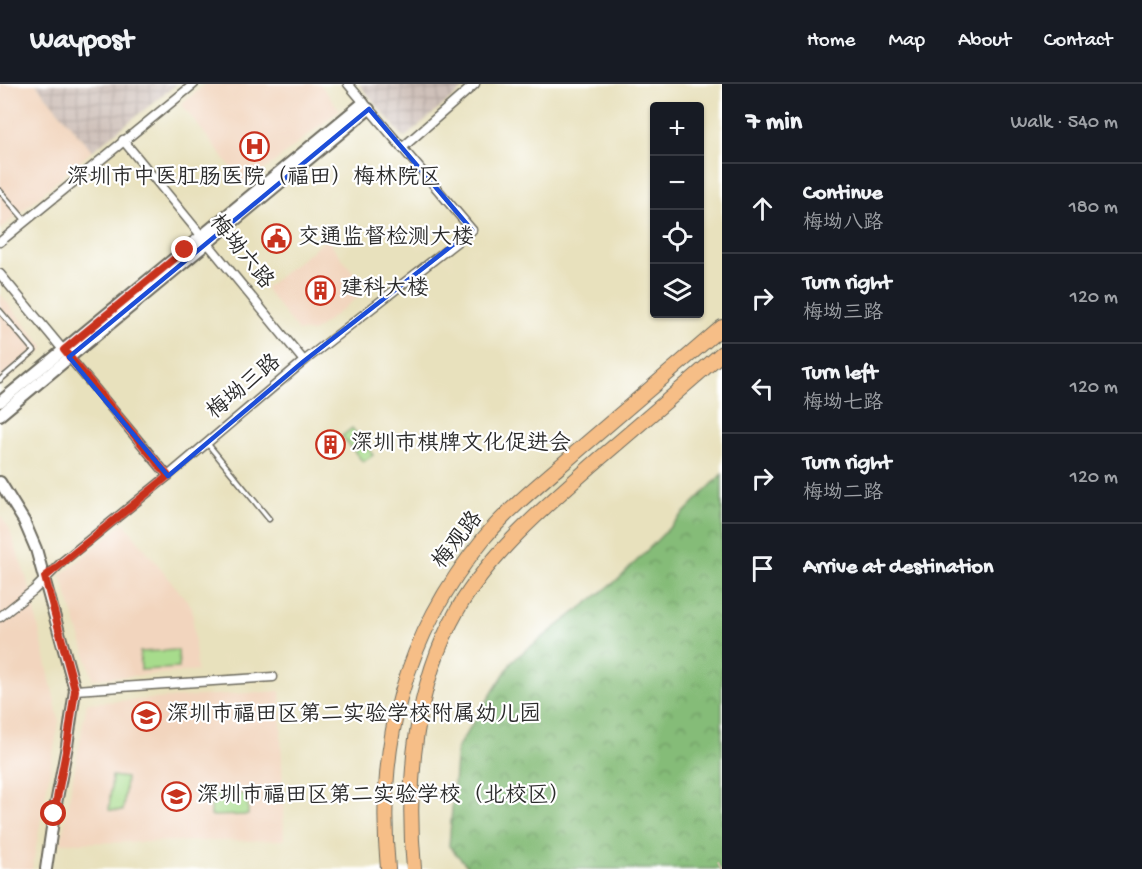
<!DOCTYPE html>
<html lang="en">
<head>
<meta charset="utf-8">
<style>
  :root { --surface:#171b24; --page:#20242c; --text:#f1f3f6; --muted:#9ea1a6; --line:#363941 }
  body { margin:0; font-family:"Gochi Hand","LXGW WenKai TC",sans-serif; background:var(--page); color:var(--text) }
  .controls { position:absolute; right:18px; top:18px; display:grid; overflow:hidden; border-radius:6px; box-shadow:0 2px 4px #0004 }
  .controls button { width:54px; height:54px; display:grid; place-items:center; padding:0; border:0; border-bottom:2px solid var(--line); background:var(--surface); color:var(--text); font:30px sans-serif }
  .stop { position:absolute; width:18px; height:18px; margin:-14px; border:4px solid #c8321e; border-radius:50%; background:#fff }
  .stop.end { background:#c8321e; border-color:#fff; box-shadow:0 2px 6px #0008 }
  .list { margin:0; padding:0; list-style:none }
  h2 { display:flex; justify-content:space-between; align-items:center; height:78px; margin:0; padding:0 24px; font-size:26px }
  h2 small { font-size:20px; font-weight:400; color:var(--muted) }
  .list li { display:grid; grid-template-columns:39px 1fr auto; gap:18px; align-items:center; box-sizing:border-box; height:90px; padding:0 24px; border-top:2px solid var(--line) }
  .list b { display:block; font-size:22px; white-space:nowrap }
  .list p { margin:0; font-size:20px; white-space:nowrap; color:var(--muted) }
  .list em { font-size:20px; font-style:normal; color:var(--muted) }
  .icon { flex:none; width:33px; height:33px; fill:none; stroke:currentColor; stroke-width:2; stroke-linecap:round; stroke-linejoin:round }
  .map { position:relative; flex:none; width:722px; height:785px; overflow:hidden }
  header { display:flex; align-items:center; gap:36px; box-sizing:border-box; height:84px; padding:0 30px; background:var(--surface); border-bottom:2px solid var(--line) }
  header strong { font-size:28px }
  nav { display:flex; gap:33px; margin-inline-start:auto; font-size:21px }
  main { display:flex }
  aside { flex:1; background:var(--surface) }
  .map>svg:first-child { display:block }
  .built { fill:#f2d5be }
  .industrial { fill:url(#industrial-grid) }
  .forest { fill:url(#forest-crowns); stroke:#587452; stroke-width:1.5 }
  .park { fill:#a7dc8c; stroke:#69845c; stroke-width:1.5 }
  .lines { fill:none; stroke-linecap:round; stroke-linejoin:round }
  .trunk-tunnel { stroke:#c2bda0; stroke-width:14; stroke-dasharray:14 7; stroke-linecap:butt }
  .service-casing { stroke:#6d6b5e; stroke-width:7 }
  .minor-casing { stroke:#6d6b5e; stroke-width:11 }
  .tertiary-casing { stroke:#6d6b5e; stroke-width:14 }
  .trunk-casing { stroke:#6d6b5e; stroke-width:16 }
  .service { stroke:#fff; stroke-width:4 }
  .minor { stroke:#fff; stroke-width:8 }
  .tertiary { stroke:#fff; stroke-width:10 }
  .trunk { stroke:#f6be87; stroke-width:14 }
  .route { stroke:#c8321e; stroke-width:8 }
  .marked { fill:none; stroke:#1d4ed8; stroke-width:4.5; stroke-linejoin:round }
  .labels { text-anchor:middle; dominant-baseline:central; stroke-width:4.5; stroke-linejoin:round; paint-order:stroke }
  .poi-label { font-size:22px; fill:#2b2b2b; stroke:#fff; text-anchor:start }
  .street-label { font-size:22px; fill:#2b2b2b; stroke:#fff }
</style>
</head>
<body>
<header>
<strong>Waypost</strong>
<nav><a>Home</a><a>Map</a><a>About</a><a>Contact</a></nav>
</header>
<main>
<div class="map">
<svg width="722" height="785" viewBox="0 0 722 785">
  <defs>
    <pattern id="industrial-grid" width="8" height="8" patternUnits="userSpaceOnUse" patternTransform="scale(1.5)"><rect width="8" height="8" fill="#cfc1ba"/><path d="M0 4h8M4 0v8" fill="none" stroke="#b2a6a0"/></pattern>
    <pattern id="forest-crowns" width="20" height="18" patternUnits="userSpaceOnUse" patternTransform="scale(1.5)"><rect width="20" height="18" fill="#85bc78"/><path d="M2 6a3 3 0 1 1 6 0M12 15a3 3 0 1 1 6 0" fill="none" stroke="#6d9963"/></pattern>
  </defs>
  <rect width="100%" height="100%" fill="#fff"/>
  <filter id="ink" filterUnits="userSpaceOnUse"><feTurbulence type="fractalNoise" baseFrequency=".0167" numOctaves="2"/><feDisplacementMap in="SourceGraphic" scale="12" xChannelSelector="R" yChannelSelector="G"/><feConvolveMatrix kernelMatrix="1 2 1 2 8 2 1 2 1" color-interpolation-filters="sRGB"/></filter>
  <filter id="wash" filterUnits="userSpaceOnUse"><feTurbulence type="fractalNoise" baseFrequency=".008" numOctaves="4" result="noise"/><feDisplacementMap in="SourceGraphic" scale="24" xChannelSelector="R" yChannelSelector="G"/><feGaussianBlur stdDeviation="1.35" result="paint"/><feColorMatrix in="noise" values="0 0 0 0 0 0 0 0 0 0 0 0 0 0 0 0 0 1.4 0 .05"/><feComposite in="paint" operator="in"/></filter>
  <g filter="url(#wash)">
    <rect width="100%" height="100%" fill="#e8e1bd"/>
    <!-- built -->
    <g class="built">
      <path d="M 0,0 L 36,0 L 92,67 L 0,146 Z"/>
      <path d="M 206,0 L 320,0 L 340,26 L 245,101 L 181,20 Z"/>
      <path d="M 327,155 L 367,206 L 313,248 L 298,247 L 265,204 Z"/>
      <path d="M 0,210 L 45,264 L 0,301 Z"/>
      <path d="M 0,431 L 9,444 L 30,505 L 59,637 L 32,785 L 0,785 Z"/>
      <path d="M 124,439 L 192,523 L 197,587 L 93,595 L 61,491 Z"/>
      <path d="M 280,607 L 284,756 L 61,759 L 87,619 Z"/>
    </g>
    <!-- industrial -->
    <g class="industrial">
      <path d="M 36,0 L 177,0 L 92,67 Z"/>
      <path d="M 359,0 L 469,0 L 404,54 Z"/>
    </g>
    <!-- forest -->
    <path class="forest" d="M 722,390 L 722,785 L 470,785 L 449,762 L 457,664 L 513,576 L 620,494 Z"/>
    <!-- park -->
    <g class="park">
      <path d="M 352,344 L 373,371 L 363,378 L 342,352 Z"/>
      <path d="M 178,566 L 179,584 L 141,586 L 140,568 Z"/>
      <path d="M 112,692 L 126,694 L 123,727 L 109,726 Z"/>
      <path d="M 248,710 L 248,731 L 211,732 L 211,711 Z"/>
    </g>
  </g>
  <g filter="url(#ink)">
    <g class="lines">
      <!-- trunk-tunnel -->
      <path class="trunk-tunnel" d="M 720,785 L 722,784"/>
      <defs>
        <g id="service">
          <path d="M 0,107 L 25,136"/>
          <path d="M 0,227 L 34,267 L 0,296"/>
          <path d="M 207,359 L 269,435"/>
        </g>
        <g id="minor">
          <path d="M 123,56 L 304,277"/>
          <path d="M 402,64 L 475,0"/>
          <path d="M 0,158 L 194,0"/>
          <path d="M 0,190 L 168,392"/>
          <path d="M 0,533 L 34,506 L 62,478 L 168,392 L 304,277 L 472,146 L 348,0"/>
          <path d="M 75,606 L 273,593"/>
        </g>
        <g id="tertiary">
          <path d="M 0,318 L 363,19"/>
          <path d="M 0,331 L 369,25"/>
          <path d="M 0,398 L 24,437 L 36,465 L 75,606 L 67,662 L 54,730 L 46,785"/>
        </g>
        <g id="trunk">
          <path d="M 388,785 C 376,660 404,552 484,454 C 512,421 548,393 581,364 C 628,324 675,283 722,243"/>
          <path d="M 414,785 C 406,698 414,602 458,525 C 491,468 549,419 598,376 C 639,341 681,305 722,269"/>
        </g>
      </defs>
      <!-- service casing -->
      <use href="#service" class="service-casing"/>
      <!-- minor casing -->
      <use href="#minor" class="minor-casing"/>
      <!-- tertiary casing -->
      <use href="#tertiary" class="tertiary-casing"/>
      <!-- trunk casing -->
      <use href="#trunk" class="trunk-casing"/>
      <!-- service -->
      <use href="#service" class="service"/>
      <!-- minor -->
      <use href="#minor" class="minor"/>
      <!-- tertiary -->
      <use href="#tertiary" class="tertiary"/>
      <!-- trunk -->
      <use href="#trunk" class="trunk"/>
    </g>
  </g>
  <g class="lines" filter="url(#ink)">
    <!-- route -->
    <path class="route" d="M 54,730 L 67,662 L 75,606 L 45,493 L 168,392 L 64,266 L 185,166"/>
  </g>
  <!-- marked area -->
  <path class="marked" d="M 369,25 L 472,146 L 304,277 L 168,392 L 69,273 Z"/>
  <!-- icons -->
  <defs>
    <symbol id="hospital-ring" viewBox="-11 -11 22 22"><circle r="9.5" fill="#fff" stroke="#c8321e" stroke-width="1.5"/><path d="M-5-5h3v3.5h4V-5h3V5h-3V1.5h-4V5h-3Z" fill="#c8321e"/></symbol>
    <symbol id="civic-ring" viewBox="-11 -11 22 22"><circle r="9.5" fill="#fff" stroke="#c8321e" stroke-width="1.5"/><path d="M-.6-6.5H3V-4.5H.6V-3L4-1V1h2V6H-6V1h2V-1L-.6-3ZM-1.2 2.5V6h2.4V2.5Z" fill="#c8321e"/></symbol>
    <symbol id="building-ring" viewBox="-11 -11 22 22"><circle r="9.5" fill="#fff" stroke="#c8321e" stroke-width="1.5"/><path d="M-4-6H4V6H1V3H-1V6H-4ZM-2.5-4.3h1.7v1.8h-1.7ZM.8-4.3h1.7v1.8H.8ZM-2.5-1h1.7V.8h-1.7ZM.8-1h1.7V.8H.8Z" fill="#c8321e"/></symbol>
    <symbol id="school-ring" viewBox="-11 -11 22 22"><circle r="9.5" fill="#fff" stroke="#c8321e" stroke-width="1.5"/><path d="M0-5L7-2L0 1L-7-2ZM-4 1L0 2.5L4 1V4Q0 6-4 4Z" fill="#c8321e"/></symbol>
  </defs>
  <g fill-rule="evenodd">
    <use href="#hospital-ring" x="238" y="46" width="33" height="33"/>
    <use href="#civic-ring" x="260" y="138" width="33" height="33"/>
    <use href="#building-ring" x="304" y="190" width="33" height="33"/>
    <use href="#building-ring" x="314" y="344" width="33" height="33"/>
    <use href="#school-ring" x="130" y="616" width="33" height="33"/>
    <use href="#school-ring" x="160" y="696" width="33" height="33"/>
  </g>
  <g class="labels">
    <!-- poi labels -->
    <g class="poi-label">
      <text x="254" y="95" text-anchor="middle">深圳市中医肛肠医院（福田）梅林院区</text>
      <text x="298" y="155">交通监督检测大楼</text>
      <text x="341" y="206">建科大楼</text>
      <text x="351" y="361">深圳市棋牌文化促进会</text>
      <text x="167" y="632">深圳市福田区第二实验学校附属幼儿园</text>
      <text x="197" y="713">深圳市福田区第二实验学校（北校区）</text>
    </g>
    <!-- street labels -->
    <g class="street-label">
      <text transform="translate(240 169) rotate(51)">梅坳六路</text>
      <text transform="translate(245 304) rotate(-40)">梅坳三路</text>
      <text transform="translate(459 457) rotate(-52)">梅观路</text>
    </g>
  </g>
</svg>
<div class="controls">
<button>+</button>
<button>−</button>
<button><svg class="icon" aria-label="locate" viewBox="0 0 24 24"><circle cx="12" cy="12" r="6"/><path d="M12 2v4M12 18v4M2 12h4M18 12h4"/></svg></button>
<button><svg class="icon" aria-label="layers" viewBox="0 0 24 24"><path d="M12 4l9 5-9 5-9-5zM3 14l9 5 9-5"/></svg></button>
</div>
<div class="stop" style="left:54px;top:730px"></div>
<div class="stop end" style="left:185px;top:166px"></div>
</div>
<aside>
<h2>7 min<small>Walk · 540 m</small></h2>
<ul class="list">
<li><svg class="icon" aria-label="ahead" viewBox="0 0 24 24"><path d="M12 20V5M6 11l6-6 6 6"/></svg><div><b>Continue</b><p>梅坳八路</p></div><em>180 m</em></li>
<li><svg class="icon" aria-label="right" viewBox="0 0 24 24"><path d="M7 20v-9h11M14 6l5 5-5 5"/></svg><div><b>Turn right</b><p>梅坳三路</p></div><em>120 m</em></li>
<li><svg class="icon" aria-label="left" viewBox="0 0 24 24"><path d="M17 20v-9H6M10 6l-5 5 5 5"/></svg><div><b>Turn left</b><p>梅坳七路</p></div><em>120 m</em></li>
<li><svg class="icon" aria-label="right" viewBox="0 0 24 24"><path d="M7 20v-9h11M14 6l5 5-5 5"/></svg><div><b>Turn right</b><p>梅坳二路</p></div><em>120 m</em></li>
<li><svg class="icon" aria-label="arrive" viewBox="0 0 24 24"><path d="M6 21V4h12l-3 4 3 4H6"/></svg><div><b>Arrive at destination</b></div></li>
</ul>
</aside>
</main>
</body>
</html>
